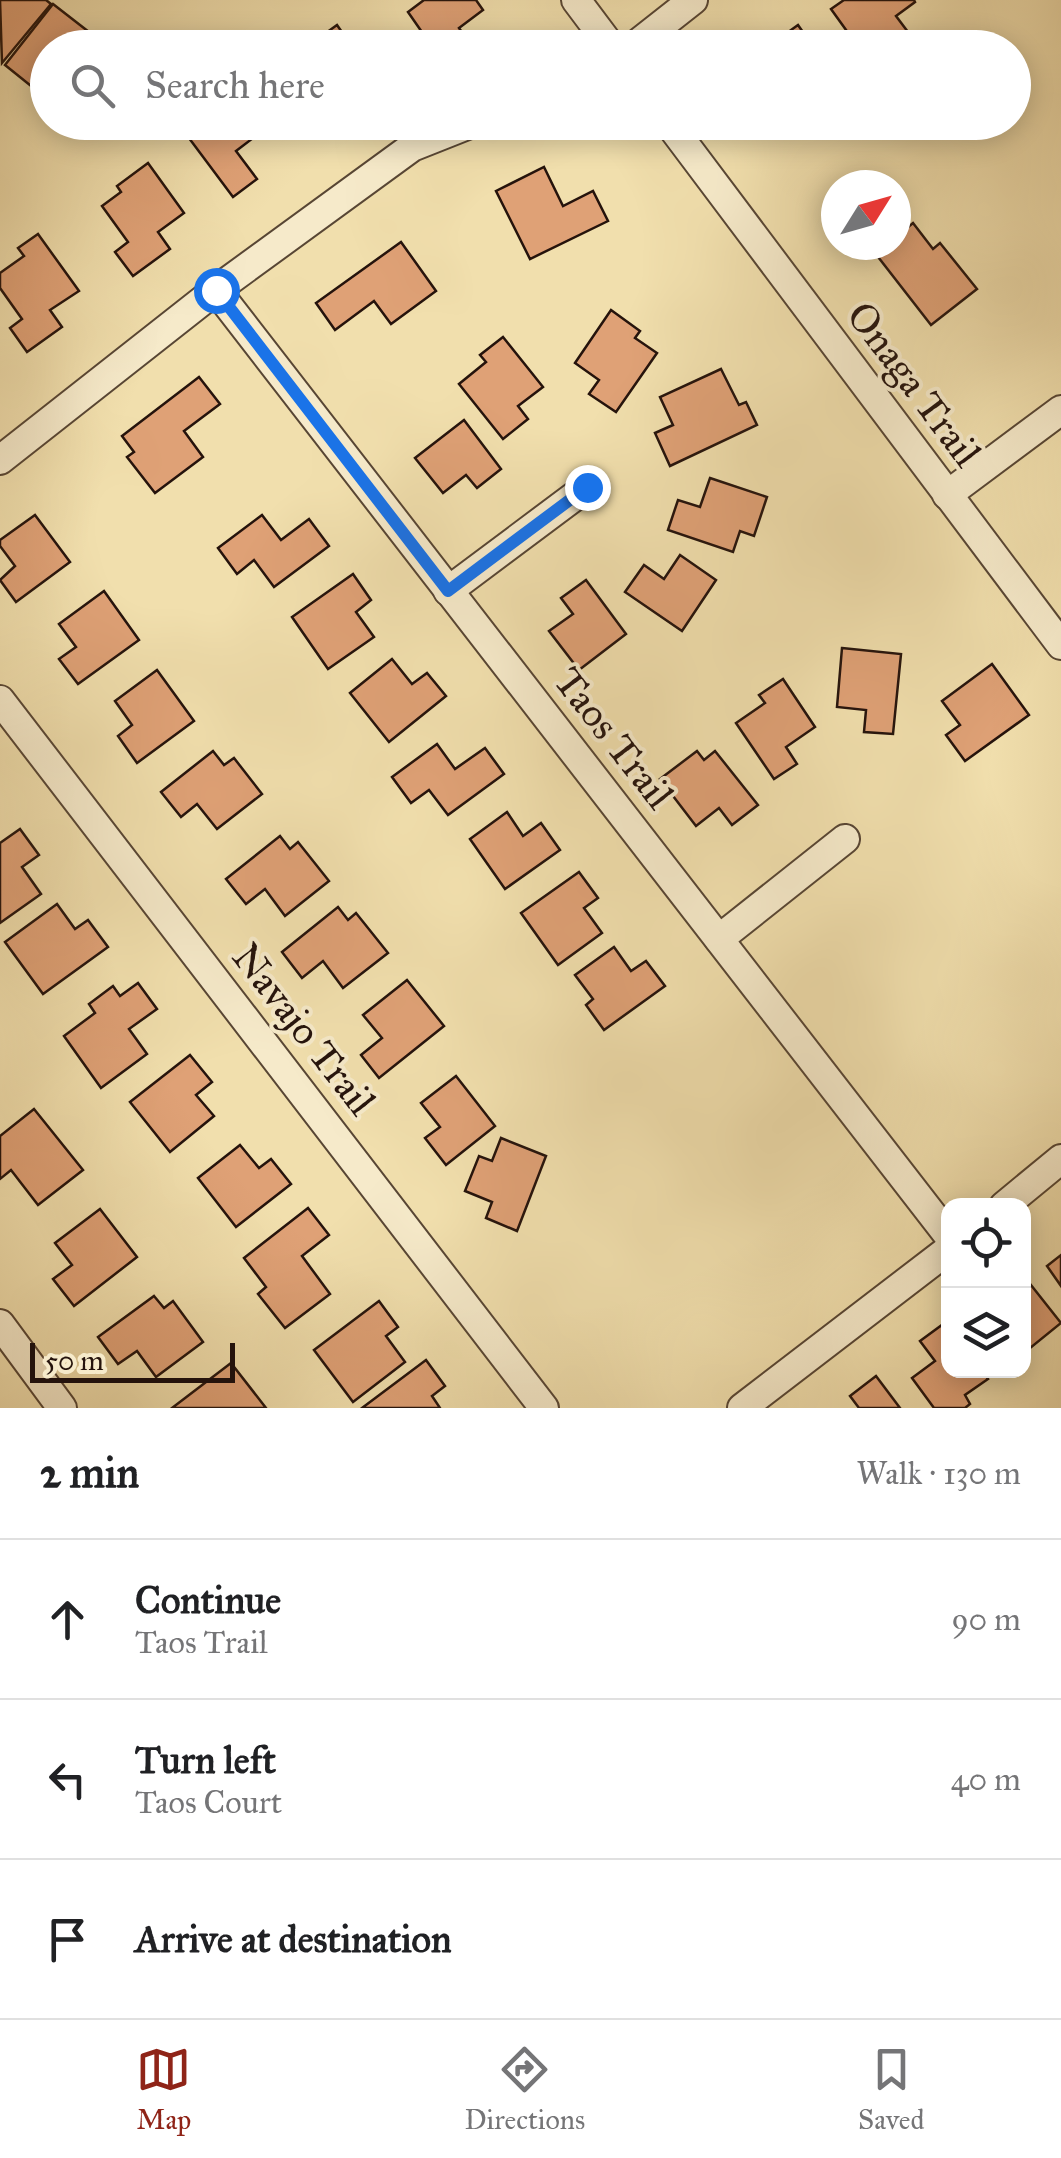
<!DOCTYPE html>
<html lang="en">
<head>
<meta charset="utf-8">
<style>
  :root { --surface:#fff; --page:#f2f2f2; --text:#202124; --muted:#757577; --line:#e0e0e0; --accent:#8f2418 }
  body { margin:0; font-family:"IM FELL Great Primer",serif; background:var(--page); color:var(--text) }
  .controls { position:absolute; right:30px; bottom:30px; display:grid; overflow:hidden; border-radius:20px; box-shadow:0 5px 25px #0003 }
  .controls button { width:90px; height:90px; display:grid; place-items:center; padding:0; border:0; border-bottom:2px solid var(--line); background:var(--surface); color:var(--text); font:50px sans-serif }
  .compass { position:absolute; left:821px; top:170px; width:90px; height:90px; border-radius:50%; background:var(--surface); box-shadow:0 5px 25px #0003; rotate:53deg }
  .scale { position:absolute; left:30px; bottom:25px; width:205px; box-sizing:border-box; padding-left:10px; border:5px solid #25130c; border-top:0; font-size:28px; line-height:35px; white-space:nowrap; color:#25130c; -webkit-text-stroke:8px #f6eaca; paint-order:stroke }
  .stop { position:absolute; width:30px; height:30px; margin:-22px; border:8px solid #1a73e8; border-radius:50%; background:#fff }
  .stop.end { background:#1a73e8; border-color:#fff; box-shadow:0 2px 10px #0008 }
  .list { margin:0; padding:0; list-style:none }
  h2 { display:flex; justify-content:space-between; align-items:center; height:130px; margin:0; padding:0 40px; font-size:42px }
  h2 small { font-size:32px; font-weight:400; color:var(--muted) }
  .list li { display:grid; grid-template-columns:65px 1fr auto; gap:30px; align-items:center; box-sizing:border-box; height:160px; padding:0 40px; border-top:2px solid var(--line) }
  .list b { display:block; font-size:38px; white-space:nowrap }
  .list p { margin:0; font-size:32px; white-space:nowrap; color:var(--muted) }
  .list em { font-size:32px; font-style:normal; color:var(--muted) }
  .icon { flex:none; width:55px; height:55px; fill:none; stroke:currentColor; stroke-width:2; stroke-linecap:round; stroke-linejoin:round }
  .map { position:relative; flex:none; width:1061px; height:1408px; overflow:hidden }
  .search { position:absolute; background:var(--surface); box-shadow:0 5px 25px #0003; left:30px; right:30px; top:30px; height:110px; display:flex; align-items:center; gap:25px; box-sizing:border-box; padding:0 35px; border-radius:55px; color:var(--muted); font-size:38px }
  .sheet { height:610px; background:var(--surface) }
  nav { display:flex; justify-content:space-around; align-items:center; box-sizing:border-box; height:140px; border-top:2px solid var(--line); background:var(--surface); font-size:28px; color:var(--muted) }
  nav a { display:grid; justify-items:center; gap:5px }
  nav .on { color:var(--accent) }
  .map>svg:first-child { display:block }
  .building { fill:#dfa176; stroke:#25130c; stroke-width:2.5 }
  .lines { fill:none; stroke-linecap:round; stroke-linejoin:round }
  .minor-casing { stroke:#584634; stroke-width:32 }
  .minor { stroke:#f6eaca; stroke-width:28 }
  .route { stroke:#1a73e8; stroke-width:12 }
  .labels { text-anchor:middle; dominant-baseline:central; stroke-width:8; stroke-linejoin:round; paint-order:stroke }
  .street-label { font-size:40px; fill:#25130c; stroke:#f6eaca }
</style>
</head>
<body>
<div class="map">
<svg width="1061" height="1408" viewBox="0 0 1061 1408">
  <rect width="100%" height="100%" fill="#f1dfad"/>
  <filter id="stains"><feTurbulence type="fractalNoise" baseFrequency=".002" numOctaves="4"/><feColorMatrix values="0 0 0 0 .2 0 0 0 0 .09 0 0 0 0 .02 0 0 0 .5 -.17"/></filter>
  <radialGradient id="worn" r=".72"><stop offset=".6" stop-color="#630" stop-opacity="0"/><stop offset="1" stop-color="#630" stop-opacity=".3"/></radialGradient>
  <!-- building -->
  <g class="building">
    <path d="M 0,0 L 46,0 L 51,4 L 2,63 Z"/>
    <path d="M 424,0 L 476,0 L 483,10 L 459,28 L 470,44 L 464,48 L 433,48 L 408,12 Z"/>
    <path d="M 844,0 L 914,0 L 915,2 L 896,16 L 911,36 L 895,48 L 859,48 L 831,9 Z"/>
    <path d="M 53,4 L 89,32 L 77,48 L 48,48 L 48,85 L 41,94 L 5,65 Z"/>
    <path d="M 337,25 L 353,48 L 305,48 Z"/>
    <path d="M 798,25 L 814,48 L 766,48 Z"/>
    <path d="M 177,122 L 274,122 L 236,151 L 257,179 L 233,197 Z"/>
    <path d="M 148,163 L 184,213 L 158,232 L 170,249 L 133,276 L 115,252 L 128,242 L 102,206 L 121,192 L 117,186 Z"/>
    <path d="M 544,167 L 563,206 L 593,191 L 608,221 L 530,259 L 496,191 Z"/>
    <path d="M 913,223 L 933,249 L 940,243 L 977,289 L 931,325 L 875,253 L 885,245 L 896,245 L 896,237 Z"/>
    <path d="M 38,234 L 79,291 L 50,310 L 62,327 L 27,352 L 10,328 L 22,319 L 0,288 L 0,273 L 24,256 L 18,248 Z"/>
    <path d="M 401,242 L 436,291 L 391,324 L 374,301 L 335,330 L 316,303 Z"/>
    <path d="M 611,310 L 640,331 L 635,338 L 657,353 L 616,412 L 589,394 L 599,380 L 575,363 Z"/>
    <path d="M 503,337 L 543,387 L 518,406 L 528,419 L 503,439 L 459,384 L 486,362 L 480,355 Z"/>
    <path d="M 721,369 L 739,405 L 746,402 L 757,425 L 670,466 L 655,433 L 673,425 L 660,397 Z"/>
    <path d="M 199,377 L 220,404 L 184,431 L 203,457 L 155,493 L 127,457 L 134,452 L 122,436 Z"/>
    <path d="M 464,420 L 501,469 L 477,488 L 466,475 L 443,493 L 415,458 Z"/>
    <path d="M 710,478 L 767,497 L 754,536 L 740,531 L 733,552 L 668,530 L 678,500 L 700,507 Z"/>
    <path d="M 35,515 L 70,562 L 16,602 L 0,580 L 15,566 L 0,546 L 0,540 Z"/>
    <path d="M 262,515 L 281,540 L 309,519 L 329,546 L 274,587 L 254,560 L 237,574 L 218,548 Z"/>
    <path d="M 680,555 L 716,580 L 682,631 L 625,592 L 644,565 L 664,579 Z"/>
    <path d="M 353,574 L 371,600 L 356,612 L 374,637 L 328,669 L 292,617 Z"/>
    <path d="M 586,580 L 626,634 L 579,670 L 549,631 L 573,614 L 561,598 Z"/>
    <path d="M 104,591 L 139,640 L 78,684 L 59,659 L 76,647 L 59,624 Z"/>
    <path d="M 842,648 L 901,654 L 893,734 L 864,732 L 866,710 L 837,707 Z"/>
    <path d="M 392,659 L 412,684 L 427,673 L 446,696 L 389,742 L 350,693 Z"/>
    <path d="M 992,664 L 1029,715 L 965,761 L 946,735 L 960,725 L 942,701 Z"/>
    <path d="M 157,670 L 194,721 L 137,763 L 118,736 L 132,725 L 115,701 Z"/>
    <path d="M 783,679 L 815,727 L 786,747 L 797,764 L 774,779 L 736,723 L 765,703 L 759,695 Z"/>
    <path d="M 437,744 L 455,769 L 485,748 L 504,774 L 448,815 L 429,790 L 411,803 L 392,777 Z"/>
    <path d="M 213,751 L 224,765 L 234,758 L 262,794 L 217,829 L 197,804 L 181,817 L 161,792 Z"/>
    <path d="M 697,751 L 704,760 L 715,751 L 758,805 L 732,825 L 719,808 L 696,826 L 660,779 Z"/>
    <path d="M 507,812 L 523,836 L 541,823 L 560,850 L 505,889 L 470,839 Z"/>
    <path d="M 20,829 L 39,855 L 22,867 L 41,894 L 0,923 L 0,843 Z"/>
    <path d="M 280,836 L 290,849 L 298,842 L 329,881 L 285,916 L 265,889 L 246,904 L 226,879 Z"/>
    <path d="M 579,872 L 598,898 L 584,908 L 602,933 L 558,965 L 521,913 Z"/>
    <path d="M 57,904 L 75,929 L 88,920 L 108,947 L 43,994 L 5,942 Z"/>
    <path d="M 338,907 L 348,920 L 356,913 L 388,953 L 343,988 L 323,961 L 302,978 L 282,952 Z"/>
    <path d="M 614,947 L 631,971 L 646,961 L 665,986 L 604,1030 L 586,1005 L 593,999 L 575,975 Z"/>
    <path d="M 407,980 L 444,1026 L 379,1078 L 361,1055 L 382,1038 L 363,1015 Z"/>
    <path d="M 138,983 L 157,1009 L 129,1029 L 147,1054 L 101,1088 L 64,1036 L 95,1013 L 89,1004 L 113,986 L 120,996 Z"/>
    <path d="M 190,1055 L 212,1082 L 196,1095 L 214,1116 L 170,1152 L 130,1102 Z"/>
    <path d="M 456,1076 L 495,1126 L 446,1165 L 425,1138 L 440,1127 L 421,1103 Z"/>
    <path d="M 34,1109 L 83,1170 L 38,1205 L 11,1170 L 0,1179 L 0,1136 Z"/>
    <path d="M 501,1138 L 546,1156 L 517,1231 L 486,1218 L 492,1202 L 465,1191 L 479,1156 L 492,1161 Z"/>
    <path d="M 240,1145 L 259,1168 L 271,1159 L 291,1184 L 236,1227 L 198,1178 Z"/>
    <path d="M 308,1208 L 329,1235 L 302,1256 L 330,1294 L 285,1328 L 258,1294 L 266,1287 L 244,1258 Z"/>
    <path d="M 100,1209 L 137,1257 L 74,1306 L 53,1279 L 72,1265 L 55,1243 Z"/>
    <path d="M 1061,1255 L 1061,1286 L 1047,1266 Z"/>
    <path d="M 1027,1280 L 1061,1323 L 1024,1353 L 1024,1283 Z"/>
    <path d="M 154,1296 L 164,1308 L 173,1301 L 203,1342 L 156,1377 L 137,1351 L 118,1364 L 98,1337 Z"/>
    <path d="M 379,1301 L 398,1327 L 386,1336 L 405,1362 L 353,1402 L 314,1350 Z"/>
    <path d="M 946,1322 L 948,1370 L 981,1370 L 988,1379 L 965,1395 L 970,1404 L 965,1408 L 934,1408 L 912,1378 L 935,1361 L 920,1341 Z"/>
    <path d="M 426,1360 L 445,1386 L 432,1396 L 440,1408 L 362,1408 Z"/>
    <path d="M 231,1363 L 266,1408 L 172,1408 Z"/>
    <path d="M 876,1376 L 900,1408 L 859,1408 L 850,1396 Z"/>
  </g>
  <g class="lines">
    <defs>
      <g id="minor">
        <path d="M 576,0 L 612,48"/>
        <path d="M 632,48 L 693,0"/>
        <path d="M 668,122 L 1061,645"/>
        <path d="M 216,290 L 948,1235"/>
        <path d="M 0,460 L 216,290 L 412,147 L 475,122"/>
        <path d="M 947,495 L 1061,410"/>
        <path d="M 448,591 L 587,487"/>
        <path d="M 0,700 L 544,1408"/>
        <path d="M 719,939 L 845,839"/>
        <path d="M 1004,1206 L 1061,1159"/>
        <path d="M 0,1324 L 62,1408"/>
        <path d="M 742,1408 L 948,1250"/>
      </g>
    </defs>
    <!-- minor casing -->
    <use href="#minor" class="minor-casing"/>
    <!-- minor -->
    <use href="#minor" class="minor"/>
  </g>
  <g class="lines">
    <!-- route -->
    <path class="route" d="M 216,290 L 448,591 L 587,487"/>
  </g>
  <g class="labels">
    <!-- street labels -->
    <g class="street-label">
      <text transform="translate(914 384) rotate(53)">Onaga Trail</text>
      <text transform="translate(614 738) rotate(52)">Taos Trail</text>
      <text transform="translate(304 1029) rotate(52)">Navajo Trail</text>
    </g>
  </g>
  <rect width="100%" height="100%" filter="url(#stains)"/>
  <rect width="100%" height="100%" fill="url(#worn)"/>
</svg>
<div class="controls">
<button><svg class="icon" aria-label="locate" viewBox="0 0 24 24"><circle cx="12" cy="12" r="6"/><path d="M12 2v4M12 18v4M2 12h4M18 12h4"/></svg></button>
<button><svg class="icon" aria-label="layers" viewBox="0 0 24 24"><path d="M12 4l9 5-9 5-9-5zM3 14l9 5 9-5"/></svg></button>
</div>
<svg class="compass" viewBox="-18 -18 36 36"><path d="M0-13l5 13h-10z" fill="#e53935"/><path d="M0 13l5-13h-10z" fill="#757577"/></svg>
<div class="scale">50 m</div>
<div class="stop" style="left:216px;top:290px"></div>
<div class="stop end" style="left:587px;top:487px"></div>
<div class="search"><svg class="icon" aria-label="search" viewBox="0 0 24 24"><circle cx="10" cy="10" r="6"/><path d="M15 15l6 6"/></svg>Search here</div>
</div>
<section class="sheet">
<h2>2 min<small>Walk · 130 m</small></h2>
<ul class="list">
<li><svg class="icon" aria-label="ahead" viewBox="0 0 24 24"><path d="M12 20V5M6 11l6-6 6 6"/></svg><div><b>Continue</b><p>Taos Trail</p></div><em>90 m</em></li>
<li><svg class="icon" aria-label="left" viewBox="0 0 24 24"><path d="M17 20v-9H6M10 6l-5 5 5 5"/></svg><div><b>Turn left</b><p>Taos Court</p></div><em>40 m</em></li>
<li><svg class="icon" aria-label="arrive" viewBox="0 0 24 24"><path d="M6 21V4h12l-3 4 3 4H6"/></svg><div><b>Arrive at destination</b></div></li>
</ul>
</section>
<nav>
<a class="on"><svg class="icon" aria-label="map" viewBox="0 0 24 24"><path d="M3 6l6-2 6 2 6-2v14l-6 2-6-2-6 2zM9 4v14M15 6v14"/></svg>Map</a>
<a><svg class="icon" aria-label="directions" viewBox="0 0 24 24"><path d="M12 3l9 9-9 9-9-9zM9 14v-3h6M13 9l2 2-2 2"/></svg>Directions</a>
<a><svg class="icon" aria-label="saved" viewBox="0 0 24 24"><path d="M7 4h10v16l-5-4-5 4z"/></svg>Saved</a>
</nav>
</body>
</html>
